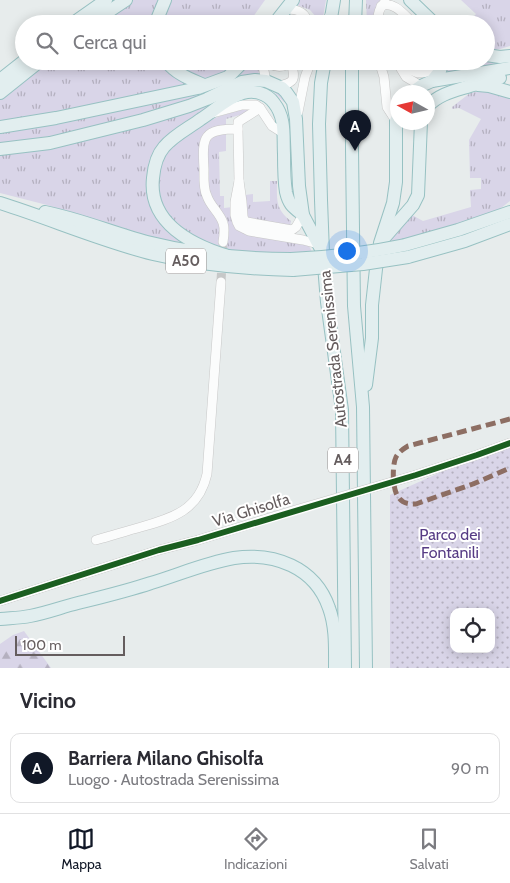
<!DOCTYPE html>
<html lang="it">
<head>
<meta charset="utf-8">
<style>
  :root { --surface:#fff; --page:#f2f2f3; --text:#2b2b33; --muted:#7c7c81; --line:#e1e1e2; --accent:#111827 }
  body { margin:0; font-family:Cabin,sans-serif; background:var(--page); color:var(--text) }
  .controls { position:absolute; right:15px; bottom:15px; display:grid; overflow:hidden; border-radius:10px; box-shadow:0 2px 12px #0003 }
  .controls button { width:45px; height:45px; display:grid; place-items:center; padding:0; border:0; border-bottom:1px solid var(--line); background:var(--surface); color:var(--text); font:25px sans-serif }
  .compass { position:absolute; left:390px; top:85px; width:45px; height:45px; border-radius:50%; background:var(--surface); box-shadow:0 2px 12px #0003; rotate:278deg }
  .scale { position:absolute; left:15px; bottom:12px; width:110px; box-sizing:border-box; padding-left:5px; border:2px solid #655d5e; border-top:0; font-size:14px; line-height:18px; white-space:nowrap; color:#655d5e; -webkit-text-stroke:4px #fff; paint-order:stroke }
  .you { position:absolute; left:346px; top:250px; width:18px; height:18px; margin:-12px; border:4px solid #fff; border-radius:50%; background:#1a73e8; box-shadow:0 0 0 8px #1a73e833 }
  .badge { display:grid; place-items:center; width:32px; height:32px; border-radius:50%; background:var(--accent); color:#fff; font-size:16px; font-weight:700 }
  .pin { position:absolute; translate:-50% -41px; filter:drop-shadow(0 1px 2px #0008) }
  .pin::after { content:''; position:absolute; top:26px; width:18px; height:15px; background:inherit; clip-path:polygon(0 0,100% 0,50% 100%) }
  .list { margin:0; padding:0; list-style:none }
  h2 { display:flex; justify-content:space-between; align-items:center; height:65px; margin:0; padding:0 20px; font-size:21px }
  h2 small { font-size:16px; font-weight:400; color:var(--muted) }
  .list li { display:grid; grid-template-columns:32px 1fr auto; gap:15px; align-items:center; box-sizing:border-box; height:70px; margin:0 10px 10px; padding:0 10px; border:1px solid var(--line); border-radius:10px }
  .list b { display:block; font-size:19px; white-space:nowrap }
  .list p { margin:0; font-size:16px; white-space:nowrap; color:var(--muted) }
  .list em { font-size:16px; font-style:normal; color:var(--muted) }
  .icon { flex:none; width:28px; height:28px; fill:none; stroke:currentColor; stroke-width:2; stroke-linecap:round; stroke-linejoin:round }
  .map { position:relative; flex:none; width:510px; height:668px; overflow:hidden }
  .search { position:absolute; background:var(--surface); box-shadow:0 2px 12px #0003; left:15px; right:15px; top:15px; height:55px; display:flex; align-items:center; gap:12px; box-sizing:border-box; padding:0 18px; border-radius:28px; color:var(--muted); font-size:19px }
  .sheet { height:145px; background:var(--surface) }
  nav { display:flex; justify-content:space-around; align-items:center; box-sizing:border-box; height:70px; border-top:1px solid var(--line); background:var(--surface); font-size:14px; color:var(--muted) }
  nav a { display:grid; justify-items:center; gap:2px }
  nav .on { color:var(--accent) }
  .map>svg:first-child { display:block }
  .grass { fill:url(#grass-tufts) }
  .forest { fill:url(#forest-firs) }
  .park { fill:url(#park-dots); fill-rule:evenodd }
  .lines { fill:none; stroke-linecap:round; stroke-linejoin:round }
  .minor-tunnel { stroke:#c6c8c8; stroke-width:9; stroke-dasharray:9 4.5; stroke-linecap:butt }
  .minor-casing { stroke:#c8c8c8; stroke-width:10 }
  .highway-casing { stroke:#97c1c2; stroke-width:14 }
  .minor { stroke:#fbfcfc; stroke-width:9 }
  .highway { stroke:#e2eeef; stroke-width:12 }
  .minor-bridge-casing { stroke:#c8c8c8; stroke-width:10; stroke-linecap:butt }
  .highway-bridge-casing { stroke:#97c1c2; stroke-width:14; stroke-linecap:butt }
  .minor-bridge { stroke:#fbfcfc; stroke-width:9 }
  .highway-bridge { stroke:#e2eeef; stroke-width:12 }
  .quiet { stroke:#8d6e63; stroke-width:5; stroke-dasharray:10 5; stroke-linecap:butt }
  .cycleway-casing { stroke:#fff; stroke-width:9 }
  .cycleway { stroke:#1b5e20; stroke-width:6 }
  .labels { text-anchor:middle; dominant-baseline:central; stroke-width:4; stroke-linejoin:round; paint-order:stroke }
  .shield { fill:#fff; stroke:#938e8e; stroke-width:1 }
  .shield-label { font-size:15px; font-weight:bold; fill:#655d5e }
  .street-label { font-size:16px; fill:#655d5e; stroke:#fff }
  .park-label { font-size:16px; fill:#573c85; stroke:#fff }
</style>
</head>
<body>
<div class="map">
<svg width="510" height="668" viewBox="0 0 510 668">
  <defs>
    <pattern id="grass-tufts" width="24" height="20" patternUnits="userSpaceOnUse" patternTransform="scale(1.25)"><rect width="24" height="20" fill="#d9d5e8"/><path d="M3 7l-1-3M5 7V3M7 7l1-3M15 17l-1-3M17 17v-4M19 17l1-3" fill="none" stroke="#b4b0bf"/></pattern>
    <pattern id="forest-firs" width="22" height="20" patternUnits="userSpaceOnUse" patternTransform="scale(1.25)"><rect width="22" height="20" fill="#d9d5e8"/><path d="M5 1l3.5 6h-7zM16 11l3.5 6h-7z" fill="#b4b0bf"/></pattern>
    <pattern id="park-dots" width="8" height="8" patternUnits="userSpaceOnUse" patternTransform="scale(1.25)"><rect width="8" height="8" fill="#d9d5e8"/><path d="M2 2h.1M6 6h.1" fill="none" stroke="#b4b0bf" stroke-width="1.8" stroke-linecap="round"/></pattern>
  </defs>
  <rect width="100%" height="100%" fill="#e7ecec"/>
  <!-- grass -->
  <g class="grass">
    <path d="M 131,0 L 160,0 L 152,24 L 97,24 Z"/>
    <path d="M 169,0 L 265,0 L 248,24 L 160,24 Z"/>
    <path d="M 300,0 L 326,0 L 323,17 L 320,19 L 317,18 L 310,10 L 297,5 Z"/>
    <path d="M 366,0 L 383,0 C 376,7 373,13 374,24 L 367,24 Z"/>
    <path d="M 461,0 L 510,0 L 510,46 L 500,49 L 486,51 L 486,24 L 468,24 L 476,14 Z"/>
    <path d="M 47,61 L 161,61 L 186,83 L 185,86 L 0,123 L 0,98 Z"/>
    <path d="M 170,61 L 238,61 C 227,71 213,81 198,77 C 189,74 179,66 170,61 Z"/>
    <path d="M 252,61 L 258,61 L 259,76 L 193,101 L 62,136 L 0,144 L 0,130 L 234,79 L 244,71 Z"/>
    <path d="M 446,61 L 486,61 L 510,65 L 443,76 Z"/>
    <path d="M 254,83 L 276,89 L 286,102 L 284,102 L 273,91 L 258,86 L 175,133 L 148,187 L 187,246 L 108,226 L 47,205 L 0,193 L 0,152 L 9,152 Z"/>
    <path d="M 480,91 L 489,91 L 510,97 L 510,201 L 501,208 L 491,215 L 389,244 L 392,238 L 412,215 L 423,221 L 471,207 L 470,190 L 481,189 L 481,178 L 470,178 L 469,140 L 481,119 L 459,108 L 452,109 L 452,107 L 470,93 Z"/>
    <path d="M 246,109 L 248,110 L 244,115 L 243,114 L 226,119 L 226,127 C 211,130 204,132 201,149 L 203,191 L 209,206 L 221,222 L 222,229 L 221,242 L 225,243 C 226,232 226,222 220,212 C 215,206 210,200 208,192 C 204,179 205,163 205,149 C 206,136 214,133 226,131 L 226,151 L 219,152 L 220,196 L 224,196 L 224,208 L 233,207 C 233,214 232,222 237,227 C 245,236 290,240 304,243 C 308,245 311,247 312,253 L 311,254 C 277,256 241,258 209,245 C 180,234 151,209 157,175 C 158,165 162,155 169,148 C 189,126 218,115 246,109 Z"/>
    <path d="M 270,181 L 277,181 C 277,199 275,209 291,221 L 290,226 L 247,219 L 245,195 L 253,194 L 253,202 L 270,201 Z"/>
  </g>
  <!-- forest -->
  <path class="forest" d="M 24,631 L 51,668 L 0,668 L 0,644 L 13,635 Z"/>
  <!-- park -->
  <path class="park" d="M 510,441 L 510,668 L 390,668 L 390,495 ZM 454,612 L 491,612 L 491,649 L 454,649 Z"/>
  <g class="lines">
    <!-- minor-tunnel -->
    <path class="minor-tunnel" d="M 221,282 L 223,242"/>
    <defs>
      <g id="minor">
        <path d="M 381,6 C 394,0 405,16 414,24"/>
        <path d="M 286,9 C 298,9 306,12 308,24"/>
        <path d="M 317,24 L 326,23 L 330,15"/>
        <path d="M 378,24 C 377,15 379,8 385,2"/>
        <path d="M 262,61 L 266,81"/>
        <path d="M 265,61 C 273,67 283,69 290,62"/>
        <path d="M 379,61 L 384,77 L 387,107 L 396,121"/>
        <path d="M 398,61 C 406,69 417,75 428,72 L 436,61"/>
        <path d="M 398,64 L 406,77 L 421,86"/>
        <path d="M 279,86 C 298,82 294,77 291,61"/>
        <path d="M 298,112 L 305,77 L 311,61"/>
        <path d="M 213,113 L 242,105 L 256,105 L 260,108 L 272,126 L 283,133"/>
        <path d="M 238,129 L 238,122 L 260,108"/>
        <path d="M 303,215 L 296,227 L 292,230 L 247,222 L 244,220 L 243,216 L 242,202 L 239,181 L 235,202 L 235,215 L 237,222 L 239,226 L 249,231 L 303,240 L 318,244"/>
        <path d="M 223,242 C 224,236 225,229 223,223 C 220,213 210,206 207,196 C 203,188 204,177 204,169 C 202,136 203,129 238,129 L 239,181"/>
        <path d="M 416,475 L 477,455 L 510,443"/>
        <path d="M 96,540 C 111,536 126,531 141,527 C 173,518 199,510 207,474 L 221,282"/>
        <path d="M 0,601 L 159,550 L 198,540 L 299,509"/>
      </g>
      <g id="highway">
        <path d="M 410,0 L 435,24"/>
        <path d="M 72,24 L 106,0"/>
        <path d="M 90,24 L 126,0"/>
        <path d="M 157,24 L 158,17 L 165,0"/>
        <path d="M 274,24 L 293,0"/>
        <path d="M 330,24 L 334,0"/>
        <path d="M 355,24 L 356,0"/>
        <path d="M 486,55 L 500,57 L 510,56"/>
        <path d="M 166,61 C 176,74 190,79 204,85"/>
        <path d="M 325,61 L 321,83 L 319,124 L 321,200 L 323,253 L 327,302 L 342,410 L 345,668"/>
        <path d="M 352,61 L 352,150 L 354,306 L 363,407 L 366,668"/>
        <path d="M 0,80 L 24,61"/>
        <path d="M 432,81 L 440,71 L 443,61"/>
        <path d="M 478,85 L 489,86 L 510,92"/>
        <path d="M 413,92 L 421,86 L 432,81 L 510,68"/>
        <path d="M 0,93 L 40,61"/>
        <path d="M 428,106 C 439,94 454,91 470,86 C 480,83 489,79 500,78"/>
        <path d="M 0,127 L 56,118 L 198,88 L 228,77 L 244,61"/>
        <path d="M 0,149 L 50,143 L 143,120 L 189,106 L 207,99 L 242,82 L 255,80 L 266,81 L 282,88 L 286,92 L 293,102 L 296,119 L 299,186 L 303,215 L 322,251"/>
        <path d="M 0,203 C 51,219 101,241 153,254 C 199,265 246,269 293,270"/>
        <path d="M 45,212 C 80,219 113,233 147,242 C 195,254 243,259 291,259"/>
        <path d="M 385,237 L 413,205 L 418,195 L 421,122"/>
        <path d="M 405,245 L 458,230 L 510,212"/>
        <path d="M 228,256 C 192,245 148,223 153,178 C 154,167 157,155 164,147 C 174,135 189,128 201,119 C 214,111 228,97 243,93 C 254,90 267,93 274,103 C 286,118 283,136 284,154 C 284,167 284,180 286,192 C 289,205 293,207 303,215"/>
        <path d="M 408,257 L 465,241 L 510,224"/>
        <path d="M 366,385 L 372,338 L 372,305 L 376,269 L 380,243 L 393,203 L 396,182 L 396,121 L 398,117"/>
        <path d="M 0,619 C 10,618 20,618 30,616 C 46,613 62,607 78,603 C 102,597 127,591 151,583 C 178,575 205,563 234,558 C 274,552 315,567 329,608 C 336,627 335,648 335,668"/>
      </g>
    </defs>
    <!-- minor casing -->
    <use href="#minor" class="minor-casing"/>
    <!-- highway casing -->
    <use href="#highway" class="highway-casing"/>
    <!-- minor -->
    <use href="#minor" class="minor"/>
    <!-- highway -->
    <use href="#highway" class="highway"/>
    <defs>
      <path id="minor-bridge" d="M 299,509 L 416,475"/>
      <g id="highway-bridge">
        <path d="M 291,259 C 330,257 367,253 405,245"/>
        <path d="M 293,270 L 363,264 L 408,257"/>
      </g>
    </defs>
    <!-- minor-bridge casing -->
    <use href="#minor-bridge" class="minor-bridge-casing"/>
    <!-- highway-bridge casing -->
    <use href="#highway-bridge" class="highway-bridge-casing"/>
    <!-- minor-bridge -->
    <use href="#minor-bridge" class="minor-bridge"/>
    <!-- highway-bridge -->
    <use href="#highway-bridge" class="highway-bridge"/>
    <!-- quiet -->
    <path class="quiet" d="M 510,419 L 408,446 C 403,449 399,452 396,457 C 392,465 392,491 399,498 C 403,504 410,504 416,504 L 473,484 L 510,468"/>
    <defs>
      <path id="cycleway" d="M 0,601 L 159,550 L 198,540 L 416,475 L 477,455 L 510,443"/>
    </defs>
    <!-- cycleway casing -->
    <use href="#cycleway" class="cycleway-casing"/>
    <!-- cycleway -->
    <use href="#cycleway" class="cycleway"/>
  </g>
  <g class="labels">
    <!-- shield labels -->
    <g class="shield">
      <rect x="166" y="248.5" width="40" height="25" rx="4"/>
      <rect x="328" y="447.5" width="30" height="25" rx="4"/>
    </g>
    <g class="shield-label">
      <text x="186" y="261">A50</text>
      <text x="343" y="460">A4</text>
    </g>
    <!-- street labels -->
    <g class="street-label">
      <text transform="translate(333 349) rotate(-96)">Autostrada Serenissima</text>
      <text transform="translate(251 510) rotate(-17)">Via Ghisolfa</text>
    </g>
    <!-- park labels -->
    <g class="park-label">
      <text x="450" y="534">Parco dei<tspan x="450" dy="18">Fontanili</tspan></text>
    </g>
  </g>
</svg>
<div class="controls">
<button><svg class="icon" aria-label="locate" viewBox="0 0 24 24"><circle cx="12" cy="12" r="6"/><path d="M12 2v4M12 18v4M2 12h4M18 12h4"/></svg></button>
</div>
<svg class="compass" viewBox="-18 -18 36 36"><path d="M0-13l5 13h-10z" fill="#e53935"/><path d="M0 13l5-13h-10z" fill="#7c7c81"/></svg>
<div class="scale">100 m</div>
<div class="you"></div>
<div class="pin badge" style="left:355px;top:151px">A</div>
<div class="search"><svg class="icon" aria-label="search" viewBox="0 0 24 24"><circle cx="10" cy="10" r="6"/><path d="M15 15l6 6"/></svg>Cerca qui</div>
</div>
<section class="sheet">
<h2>Vicino<small></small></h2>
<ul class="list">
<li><span class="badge">A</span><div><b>Barriera Milano Ghisolfa</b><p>Luogo · Autostrada Serenissima</p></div><em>90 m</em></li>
</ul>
</section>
<nav>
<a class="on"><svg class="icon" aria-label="map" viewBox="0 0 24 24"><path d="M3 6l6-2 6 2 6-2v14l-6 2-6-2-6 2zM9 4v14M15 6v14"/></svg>Mappa</a>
<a><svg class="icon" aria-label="directions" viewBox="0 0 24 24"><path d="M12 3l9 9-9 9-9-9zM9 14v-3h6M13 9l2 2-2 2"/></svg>Indicazioni</a>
<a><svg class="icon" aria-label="saved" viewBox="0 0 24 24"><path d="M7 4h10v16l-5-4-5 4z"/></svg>Salvati</a>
</nav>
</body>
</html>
